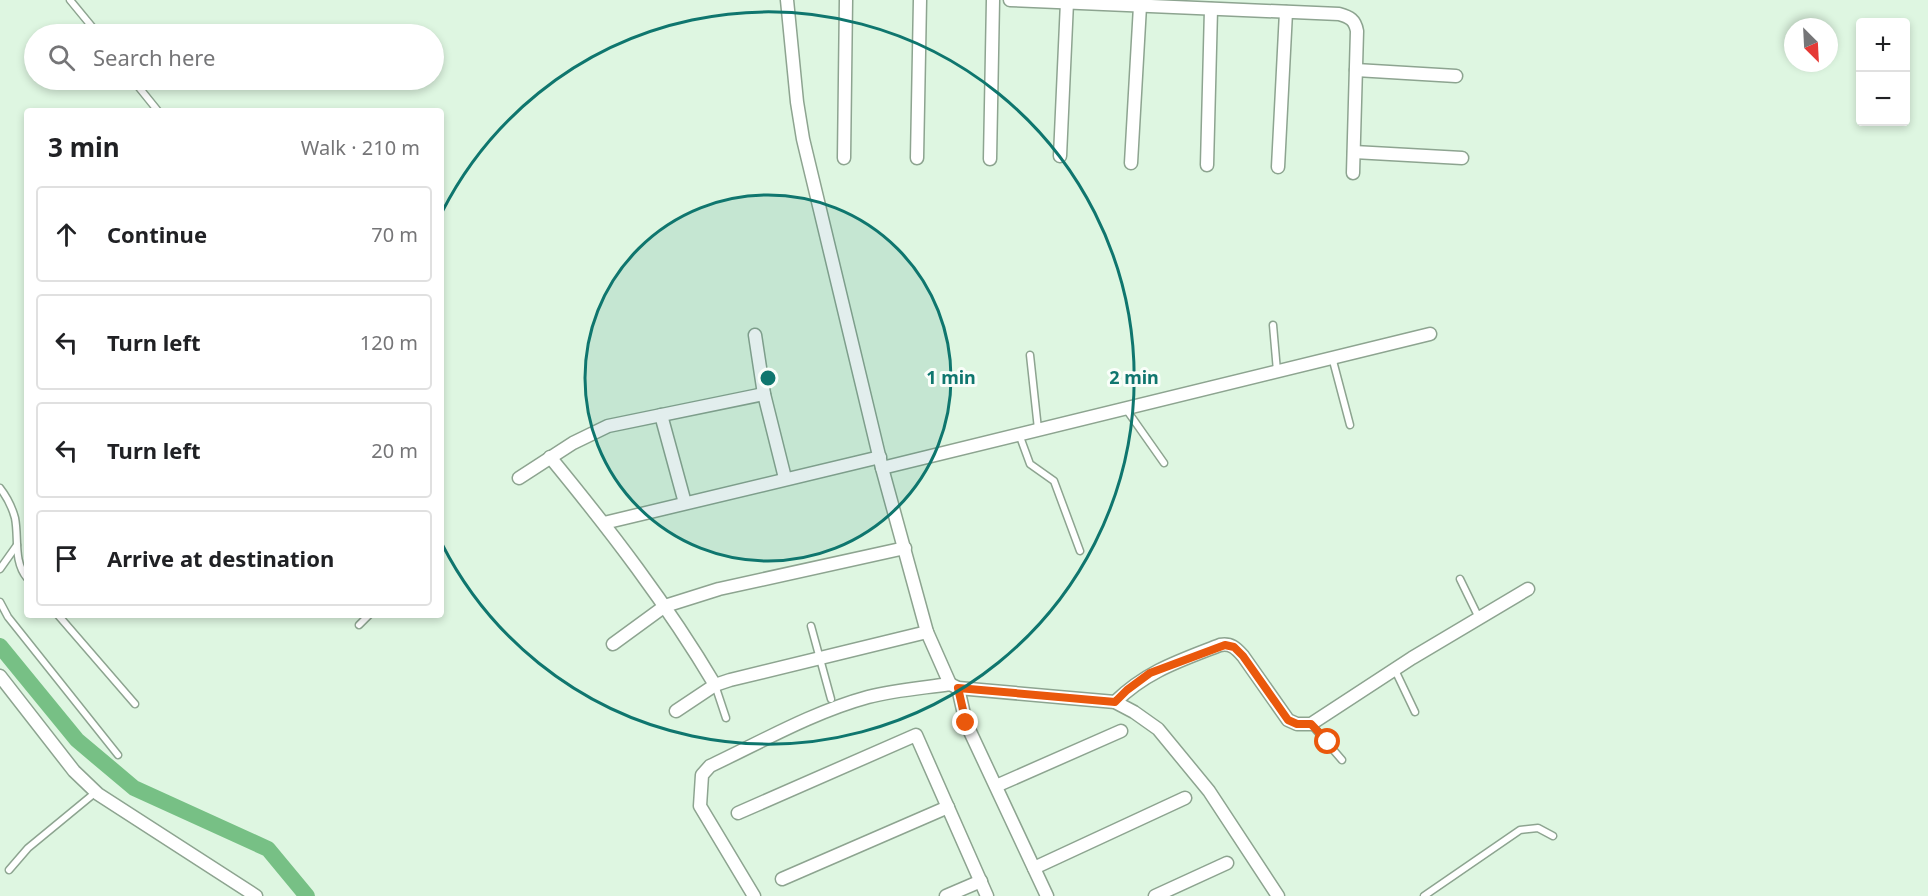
<!DOCTYPE html>
<html lang="en">
<head>
<meta charset="utf-8">
<style>
  :root { --surface:#fff; --page:#f6f6f6; --text:#202124; --muted:#757577; --line:#e0e0e0 }
  body { margin:0; font-family:"Noto Sans",sans-serif; background:var(--page); color:var(--text) }
  .controls { position:absolute; right:18px; top:18px; display:grid; overflow:hidden; border-radius:6px; box-shadow:0 3px 9px #0003 }
  .controls button { width:54px; height:54px; display:grid; place-items:center; padding:0; border:0; border-bottom:2px solid var(--line); background:var(--surface); color:var(--text); font:30px sans-serif }
  .compass { position:absolute; left:1784px; top:18px; width:54px; height:54px; border-radius:50%; background:var(--surface); box-shadow:0 3px 9px #0003; rotate:156deg }
  .stop { position:absolute; width:18px; height:18px; margin:-14px; border:4px solid #ea580c; border-radius:50%; background:#fff }
  .stop.end { background:#ea580c; border-color:#fff; box-shadow:0 2px 6px #0008 }
  .list { margin:0; padding:0; list-style:none }
  h2 { display:flex; justify-content:space-between; align-items:center; height:78px; margin:0; padding:0 24px; font-size:26px }
  h2 small { font-size:20px; font-weight:400; color:var(--muted) }
  .list li { display:grid; grid-template-columns:39px 1fr auto; gap:18px; align-items:center; box-sizing:border-box; height:96px; margin:0 12px 12px; padding:0 12px; border:2px solid var(--line); border-radius:6px }
  .list b { display:block; font-size:22px; white-space:nowrap }
  .list em { font-size:20px; font-style:normal; color:var(--muted) }
  .icon { flex:none; width:33px; height:33px; fill:none; stroke:currentColor; stroke-width:2; stroke-linecap:round; stroke-linejoin:round }
  .map { position:relative; flex:none; width:1928px; height:896px; overflow:hidden }
  .search { position:absolute; background:var(--surface); box-shadow:0 3px 9px #0003; left:24px; top:24px; width:420px; height:66px; display:flex; align-items:center; gap:15px; box-sizing:border-box; padding:0 21px; border-radius:33px; color:var(--muted); font-size:22px }
  .panel { position:absolute; background:var(--surface); box-shadow:0 3px 9px #0003; left:24px; top:108px; width:420px; height:510px; border-radius:6px }
  .map>svg:first-child { display:block }
  .lines { fill:none; stroke-linecap:round; stroke-linejoin:round }
  .canal { stroke:#77c085; stroke-width:16 }
  .lane-casing { stroke:#8da490; stroke-width:9 }
  .street-casing { stroke:#8da490; stroke-width:15 }
  .lane { stroke:#fff; stroke-width:6 }
  .street { stroke:#fff; stroke-width:12 }
  .route { stroke:#ea580c; stroke-width:8 }
  .ring { fill:none; stroke:#0f766e; stroke-width:3 }
  .centre { fill:#0f766e; stroke:#f9fef9; stroke-width:3 }
  .ring-label { font-size:18px; text-anchor:middle; font-weight:bold; fill:#0f766e; stroke:#f9fef9; stroke-width:6; stroke-linejoin:round; paint-order:stroke }
</style>
</head>
<body>
<div class="map">
<svg width="1928" height="896" viewBox="0 0 1928 896">
  <rect width="100%" height="100%" fill="#def6e1"/>
  <g class="lines">
    <!-- canal -->
    <path class="canal" d="M 0,646 L 77,740 L 134,788 L 268,849 L 307,896"/>
    <defs>
      <g id="lane">
        <path d="M 70,0 L 98,34"/>
        <path d="M 133,80 L 158,111"/>
        <path d="M 1273,325 L 1277,371"/>
        <path d="M 1030,355 L 1038,429"/>
        <path d="M 1332,357 L 1350,425"/>
        <path d="M 1126,409 L 1164,463"/>
        <path d="M 1019,434 L 1030,464 L 1054,481 L 1080,551"/>
        <path d="M 0,488 C 7,497 12,507 15,518 C 19,538 13,561 27,578"/>
        <path d="M 0,569 L 17,545"/>
        <path d="M 1460,579 L 1479,618"/>
        <path d="M 0,602 L 8,617 L 118,755"/>
        <path d="M 58,615 L 135,704"/>
        <path d="M 359,625 L 369,615"/>
        <path d="M 811,626 L 831,699"/>
        <path d="M 1395,670 L 1415,712"/>
        <path d="M 715,685 L 726,718"/>
        <path d="M 1311,724 L 1342,760"/>
        <path d="M 9,870 L 28,848 L 96,792"/>
        <path d="M 1424,896 L 1520,830 L 1538,828 L 1553,836"/>
      </g>
      <g id="street">
        <path d="M 787,0 L 797,102 L 803,139 L 882,468 L 927,632 L 950,684"/>
        <path d="M 1010,0 L 1339,14 C 1350,17 1355,20 1357,31 L 1353,173"/>
        <path d="M 1356,70 L 1456,76"/>
        <path d="M 1354,152 L 1462,158"/>
        <path d="M 1060,156 L 1067,2"/>
        <path d="M 844,158 L 846,0"/>
        <path d="M 917,158 L 920,0"/>
        <path d="M 990,159 L 993,0"/>
        <path d="M 1131,163 L 1140,6"/>
        <path d="M 1207,165 L 1211,9"/>
        <path d="M 1278,167 L 1286,12"/>
        <path d="M 755,335 L 764,394 L 785,478"/>
        <path d="M 661,415 L 685,503"/>
        <path d="M 550,457 C 610,530 667,604 715,685"/>
        <path d="M 882,468 L 1430,334"/>
        <path d="M 519,478 L 573,443 L 608,426 L 764,394"/>
        <path d="M 604,523 L 880,457"/>
        <path d="M 613,644 L 665,606 L 719,589 L 905,548"/>
        <path d="M 0,676 L 74,771 L 98,794 L 256,896"/>
        <path d="M 958,688 L 966,723 L 1047,896"/>
        <path d="M 1115,702 C 1147,671 1179,661 1220,645 C 1231,643 1236,648 1243,656 L 1288,720 L 1297,724 L 1311,724 L 1412,658 L 1528,589"/>
        <path d="M 676,711 L 715,685 L 730,680 L 927,632"/>
        <path d="M 996,786 L 1121,731"/>
        <path d="M 738,813 L 916,735 L 987,896"/>
        <path d="M 1034,868 L 1185,798"/>
        <path d="M 782,879 L 948,807"/>
        <path d="M 754,896 L 700,806 L 702,775 L 710,766 C 761,742 813,712 868,697 C 895,690 923,688 950,684 L 958,688 L 1115,702 L 1134,712 L 1158,729 L 1209,791 L 1278,896"/>
        <path d="M 946,896 L 981,881"/>
        <path d="M 1155,896 L 1227,863"/>
      </g>
    </defs>
    <!-- lane casing -->
    <use href="#lane" class="lane-casing"/>
    <!-- street casing -->
    <use href="#street" class="street-casing"/>
    <!-- lane -->
    <use href="#lane" class="lane"/>
    <!-- street -->
    <use href="#street" class="street"/>
  </g>
  <g class="lines">
    <!-- route -->
    <path class="route" d="M 966,723 L 958,688 L 1115,702 L 1127,690 L 1150,673 L 1225,645 L 1234,647 L 1243,656 L 1288,720 L 1297,724 L 1311,724 L 1328,742"/>
  </g>
  <!-- distance rings -->
  <circle cx="768" cy="378" r="183" fill="#0f766e" fill-opacity=".12"/>
  <g class="ring">
    <circle cx="768" cy="378" r="183"/>
    <path d="M442 212A366 366 0 1 1 442 544"/>
  </g>
  <circle cx="768" cy="378" r="9" class="centre"/>
  <g class="ring-label">
    <text x="951" y="384">1 min</text>
    <text x="1134" y="384">2 min</text>
  </g>
</svg>
<div class="controls">
<button>+</button>
<button>−</button>
</div>
<svg class="compass" viewBox="-18 -18 36 36"><path d="M0-13l5 13h-10z" fill="#e53935"/><path d="M0 13l5-13h-10z" fill="#757577"/></svg>
<div class="stop" style="left:1328px;top:742px"></div>
<div class="stop end" style="left:966px;top:723px"></div>
<div class="search"><svg class="icon" aria-label="search" viewBox="0 0 24 24"><circle cx="10" cy="10" r="6"/><path d="M15 15l6 6"/></svg>Search here</div>
<section class="panel">
<h2>3 min<small>Walk · 210 m</small></h2>
<ul class="list">
<li><svg class="icon" aria-label="ahead" viewBox="0 0 24 24"><path d="M12 20V5M6 11l6-6 6 6"/></svg><div><b>Continue</b></div><em>70 m</em></li>
<li><svg class="icon" aria-label="left" viewBox="0 0 24 24"><path d="M17 20v-9H6M10 6l-5 5 5 5"/></svg><div><b>Turn left</b></div><em>120 m</em></li>
<li><svg class="icon" aria-label="left" viewBox="0 0 24 24"><path d="M17 20v-9H6M10 6l-5 5 5 5"/></svg><div><b>Turn left</b></div><em>20 m</em></li>
<li><svg class="icon" aria-label="arrive" viewBox="0 0 24 24"><path d="M6 21V4h12l-3 4 3 4H6"/></svg><div><b>Arrive at destination</b></div></li>
</ul>
</section>
</div>
</body>
</html>
